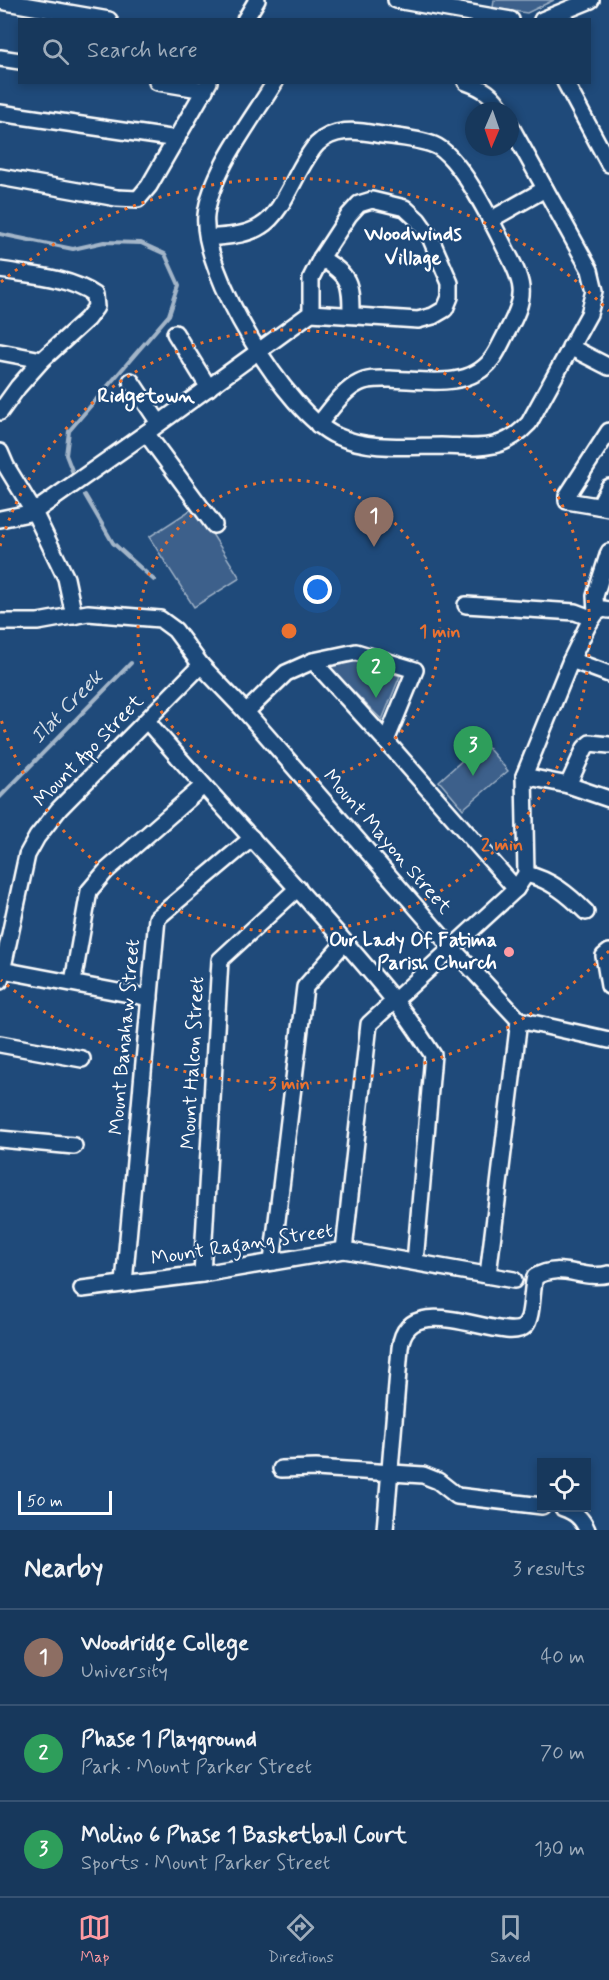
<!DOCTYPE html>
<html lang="en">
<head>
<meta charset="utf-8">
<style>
  :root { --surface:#17385c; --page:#244365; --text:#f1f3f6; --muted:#9eacbb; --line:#365272; --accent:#ff9aa2 }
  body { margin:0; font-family:Mynerve,sans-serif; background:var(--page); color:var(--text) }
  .controls { position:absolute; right:18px; bottom:18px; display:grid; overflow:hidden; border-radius:0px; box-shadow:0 3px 9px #0003 }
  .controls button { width:54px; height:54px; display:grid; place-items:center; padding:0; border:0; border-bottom:2px solid var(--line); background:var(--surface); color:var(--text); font:30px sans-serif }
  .compass { position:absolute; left:465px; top:102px; width:54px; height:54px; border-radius:50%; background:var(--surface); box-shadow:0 3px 9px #0003; rotate:182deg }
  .scale { position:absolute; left:18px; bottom:15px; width:94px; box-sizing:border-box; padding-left:6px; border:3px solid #fff; border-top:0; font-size:16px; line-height:21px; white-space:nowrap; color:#fff; -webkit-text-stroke:4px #1f4a7a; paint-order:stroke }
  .you { position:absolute; left:318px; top:590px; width:21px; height:21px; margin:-15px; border:4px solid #fff; border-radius:50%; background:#1a73e8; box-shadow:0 0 0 9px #1a73e833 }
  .badge { display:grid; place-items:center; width:39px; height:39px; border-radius:50%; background:var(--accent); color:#fff; font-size:20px; font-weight:700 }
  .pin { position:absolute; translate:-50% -50px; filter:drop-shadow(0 2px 3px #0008) }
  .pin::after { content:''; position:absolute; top:32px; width:21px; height:18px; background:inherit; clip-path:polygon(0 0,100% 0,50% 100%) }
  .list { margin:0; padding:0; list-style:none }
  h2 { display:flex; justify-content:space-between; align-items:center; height:78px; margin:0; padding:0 24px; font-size:26px }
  h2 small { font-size:20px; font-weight:400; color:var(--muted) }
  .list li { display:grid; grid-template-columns:39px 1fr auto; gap:18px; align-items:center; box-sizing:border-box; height:96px; padding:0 24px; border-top:2px solid var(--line) }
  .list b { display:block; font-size:22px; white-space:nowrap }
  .list p { margin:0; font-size:20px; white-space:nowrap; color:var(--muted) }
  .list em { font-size:20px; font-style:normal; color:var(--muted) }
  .icon { flex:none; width:33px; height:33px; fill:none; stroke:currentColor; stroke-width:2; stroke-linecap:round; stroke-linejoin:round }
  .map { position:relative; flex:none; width:609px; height:1530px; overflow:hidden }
  .search { position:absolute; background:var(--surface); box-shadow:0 3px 9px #0003; left:18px; right:18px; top:18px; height:66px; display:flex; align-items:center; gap:15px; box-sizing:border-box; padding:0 21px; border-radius:0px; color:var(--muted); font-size:22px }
  .sheet { height:366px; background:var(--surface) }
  nav { display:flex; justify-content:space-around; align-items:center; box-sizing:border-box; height:84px; border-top:2px solid var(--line); background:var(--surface); font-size:16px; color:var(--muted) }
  nav a { display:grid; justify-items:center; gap:3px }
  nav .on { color:var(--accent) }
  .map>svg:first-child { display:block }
  .green { fill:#3c618b; stroke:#9eb0c5; stroke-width:1.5 }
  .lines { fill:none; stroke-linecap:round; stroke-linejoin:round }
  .stream { stroke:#a3b5c8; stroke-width:4 }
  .minor-casing { stroke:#fff; stroke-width:20 }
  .minor { stroke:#1f4a7a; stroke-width:15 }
  .ring { fill:none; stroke:#eb7230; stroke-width:3; stroke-dasharray:3 6 }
  .poi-dot { fill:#ff9aa2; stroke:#1f4a7a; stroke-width:2 }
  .labels { text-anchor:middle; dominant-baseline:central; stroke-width:4.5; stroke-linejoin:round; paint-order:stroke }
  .street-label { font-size:20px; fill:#fff; stroke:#1f4a7a }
  .poi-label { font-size:20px; font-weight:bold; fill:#fff; stroke:#1f4a7a; text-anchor:end }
  .neighbourhood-label { font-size:21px; font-weight:bold; fill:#fff; stroke:#1f4a7a }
  .water-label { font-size:21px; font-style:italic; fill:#d8e0e8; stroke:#1f4a7a }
  .centre { fill:#eb7230; stroke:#1f4a7a; stroke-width:3 }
  .ring-label { font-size:18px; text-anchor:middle; font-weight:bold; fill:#eb7230; stroke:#1f4a7a; stroke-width:4.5; stroke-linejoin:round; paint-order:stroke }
</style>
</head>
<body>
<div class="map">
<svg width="609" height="1530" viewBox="0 0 609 1530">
  <rect width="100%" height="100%" fill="#1f4a7a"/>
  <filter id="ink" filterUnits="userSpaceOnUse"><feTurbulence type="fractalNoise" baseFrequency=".0167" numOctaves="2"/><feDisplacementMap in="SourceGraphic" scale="12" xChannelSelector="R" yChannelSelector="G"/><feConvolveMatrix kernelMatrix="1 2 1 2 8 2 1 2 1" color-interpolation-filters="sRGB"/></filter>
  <g filter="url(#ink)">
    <!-- green -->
    <g class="green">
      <path d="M 494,0 L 554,0 L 527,13 L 493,8 Z"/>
      <path d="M 195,507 L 240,578 L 194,607 L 149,537 Z"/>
      <path d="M 357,660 L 400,676 L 382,720 L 326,664 Z"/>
      <path d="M 483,742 L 508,771 L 463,809 L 439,781 Z"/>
    </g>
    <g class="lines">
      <!-- stream -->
      <g class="stream">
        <path d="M 0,234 L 73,249 L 104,242 L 141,243 L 165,254 L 179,285 L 169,315 L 69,431 L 66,455 L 73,473"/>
        <path d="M 85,495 L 113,543 L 154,580"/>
        <path d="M 0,797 L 131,663"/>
      </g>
      <defs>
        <g id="minor">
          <path d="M 396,0 L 511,20"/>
          <path d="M 0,1 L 109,20"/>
          <path d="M 245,20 L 257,0"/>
          <path d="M 542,20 L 591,0"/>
          <path d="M 0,58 L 20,61"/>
          <path d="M 157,82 L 205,90"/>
          <path d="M 275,82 C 252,120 211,171 206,215 C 200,270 287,415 337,436 C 368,450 407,446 441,446 C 478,447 501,453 529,423 L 589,314 L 595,291 L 590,270 L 510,125"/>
          <path d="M 466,82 C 483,88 494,95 502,111"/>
          <path d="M 565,82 L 609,164"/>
          <path d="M 0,113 L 177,139"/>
          <path d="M 0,177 L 117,198 L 138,199 L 149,186 L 209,82"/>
          <path d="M 490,220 L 545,189"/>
          <path d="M 208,238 C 225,236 246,236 261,226 C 285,212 297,165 317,144 C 333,128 356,130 376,134 C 395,137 417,138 434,145 C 460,155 494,226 507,252 C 526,287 526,297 507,332 C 502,341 498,351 492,359 C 469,390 423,380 390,379 C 379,379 368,378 359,383 C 342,391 330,411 318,425"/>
          <path d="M 321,258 C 350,276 351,282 351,315"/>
          <path d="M 0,270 C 31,275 69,277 95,295 L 96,307 L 87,319 L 42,360 L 18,387 L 0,412"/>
          <path d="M 175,333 L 209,388"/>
          <path d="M 570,347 L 609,367"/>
          <path d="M 0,352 L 42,360"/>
          <path d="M 131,381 L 159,423"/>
          <path d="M 609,431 L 567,496 L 567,501 L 609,508"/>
          <path d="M 146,433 L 214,525"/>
          <path d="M 0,452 L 6,466 L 34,512 L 66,578 L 74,616"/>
          <path d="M 599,506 L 609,487"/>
          <path d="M 0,519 L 34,512 L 146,433 L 311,313 L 418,320 L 433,316 L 445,309 L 450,297 L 450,283 L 430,237 L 418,220 L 405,208 L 372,200 L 359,204 L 349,215 L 321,258 L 311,278 L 311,313"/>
          <path d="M 466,605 L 575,612 L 591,618"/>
          <path d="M 596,613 L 595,596 L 609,552"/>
          <path d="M 0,622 L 38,622 L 88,613 L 160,619 L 175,630 L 201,665 L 246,712 L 451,947 L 519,1020 L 488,1275"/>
          <path d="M 571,660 L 609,674"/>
          <path d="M 313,661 L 386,741 L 516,889"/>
          <path d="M 246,712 L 286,673 L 313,661 L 356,652 L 415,670 L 386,741"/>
          <path d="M 147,721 C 227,815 315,903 393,999 C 408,1016 420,1036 433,1055 L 415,1262"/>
          <path d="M 524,776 L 568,785 L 609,799"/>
          <path d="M 568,785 L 585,748 L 590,743 L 609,745"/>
          <path d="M 526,874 C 551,880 568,894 586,912"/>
          <path d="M 609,952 L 604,956 L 609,986"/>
          <path d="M 2,970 L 150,998"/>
          <path d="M 0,981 L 27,855 L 37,837 L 59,809 L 201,665"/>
          <path d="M 73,982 L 89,891 L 106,871 L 203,786"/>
          <path d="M 519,1020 L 609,1040"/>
          <path d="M 0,1044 L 82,1059"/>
          <path d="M 0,1139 L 74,1146"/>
          <path d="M 344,1250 L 369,1024 L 516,889 L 526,874 L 524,776 L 571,660 L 588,625 L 596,613 L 603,609 L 609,610"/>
          <path d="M 272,1262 L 305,987 L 344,943"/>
          <path d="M 202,1274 L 220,960 L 298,888"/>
          <path d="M 124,1283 L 157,918 L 252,838"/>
          <path d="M 82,1289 L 202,1274 L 344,1250 L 514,1280"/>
          <path d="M 281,1469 L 316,1468 L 423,1475 L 438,1481 L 457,1496 L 542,1506"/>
          <path d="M 563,1508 C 575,1512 582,1518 587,1530"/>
          <path d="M 385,1530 L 400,1348 C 407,1284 505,1346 525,1326 C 533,1317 531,1290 535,1277 C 561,1261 582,1281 609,1274"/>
        </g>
      </defs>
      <!-- minor casing -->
      <use href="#minor" class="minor-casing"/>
      <!-- minor -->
      <use href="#minor" class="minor"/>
    </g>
  </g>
  <!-- distance rings -->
  <g class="ring">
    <circle cx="289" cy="631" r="151"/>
    <path d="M0 546A301 301 0 1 1 0 716"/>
    <path d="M609 951A452 452 0 0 1 1 980M1 282A452 452 0 0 1 609 311"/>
  </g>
  <!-- markers -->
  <circle class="poi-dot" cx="509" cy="952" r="6"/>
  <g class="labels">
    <!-- street labels -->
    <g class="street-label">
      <text transform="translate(89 751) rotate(-46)">Mount Apo Street</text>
      <text transform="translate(387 842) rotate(49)">Mount Mayon Street</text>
      <text transform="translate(125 1037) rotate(-85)">Mount Banahaw Street</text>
      <text transform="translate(193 1063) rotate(-87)">Mount Halcon Street</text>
      <text transform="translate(242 1245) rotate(-9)">Mount Ragang Street</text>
    </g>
    <!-- poi labels -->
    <g class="poi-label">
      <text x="497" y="940">Our Lady Of Fatima<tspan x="497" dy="23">Parish Church</tspan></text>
    </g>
    <!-- neighbourhood labels -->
    <g class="neighbourhood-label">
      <text x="413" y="234">Woodwinds<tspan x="413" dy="24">Village</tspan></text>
      <text x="146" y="396">Ridgetown</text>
    </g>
    <!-- water labels -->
    <g class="water-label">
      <text transform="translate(67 707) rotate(-46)">Ilat Creek</text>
    </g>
  </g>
  <circle cx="289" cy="631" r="9" class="centre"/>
  <g class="ring-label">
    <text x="440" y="637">1 min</text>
    <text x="502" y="850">2 min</text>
    <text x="289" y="1089">3 min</text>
  </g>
</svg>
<div class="controls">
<button><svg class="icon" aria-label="locate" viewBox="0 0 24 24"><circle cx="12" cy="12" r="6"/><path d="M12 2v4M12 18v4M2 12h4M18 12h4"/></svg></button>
</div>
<svg class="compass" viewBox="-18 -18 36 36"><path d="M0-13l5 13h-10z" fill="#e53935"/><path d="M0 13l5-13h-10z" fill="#9eacbb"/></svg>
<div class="scale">50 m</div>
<div class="you"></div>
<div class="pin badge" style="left:374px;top:547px;background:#8d6e63">1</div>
<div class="pin badge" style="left:376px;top:698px;background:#2e9e5b">2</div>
<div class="pin badge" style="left:473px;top:776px;background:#2e9e5b">3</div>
<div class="search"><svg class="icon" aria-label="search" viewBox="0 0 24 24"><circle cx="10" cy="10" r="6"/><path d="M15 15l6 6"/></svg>Search here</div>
</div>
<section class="sheet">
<h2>Nearby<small>3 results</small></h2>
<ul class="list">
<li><span class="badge" style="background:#8d6e63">1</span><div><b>Woodridge College</b><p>University</p></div><em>40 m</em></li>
<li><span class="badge" style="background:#2e9e5b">2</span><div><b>Phase 1 Playground</b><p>Park · Mount Parker Street</p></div><em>70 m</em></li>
<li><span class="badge" style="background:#2e9e5b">3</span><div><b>Molino 6 Phase 1 Basketball Court</b><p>Sports · Mount Parker Street</p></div><em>130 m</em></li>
</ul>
</section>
<nav>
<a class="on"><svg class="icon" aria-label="map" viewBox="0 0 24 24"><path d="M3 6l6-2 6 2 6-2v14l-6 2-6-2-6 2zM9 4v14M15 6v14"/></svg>Map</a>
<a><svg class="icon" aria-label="directions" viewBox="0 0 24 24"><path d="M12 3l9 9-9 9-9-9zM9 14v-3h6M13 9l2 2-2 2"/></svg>Directions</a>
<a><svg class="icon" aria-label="saved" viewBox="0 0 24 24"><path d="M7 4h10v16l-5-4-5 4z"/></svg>Saved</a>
</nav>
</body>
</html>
